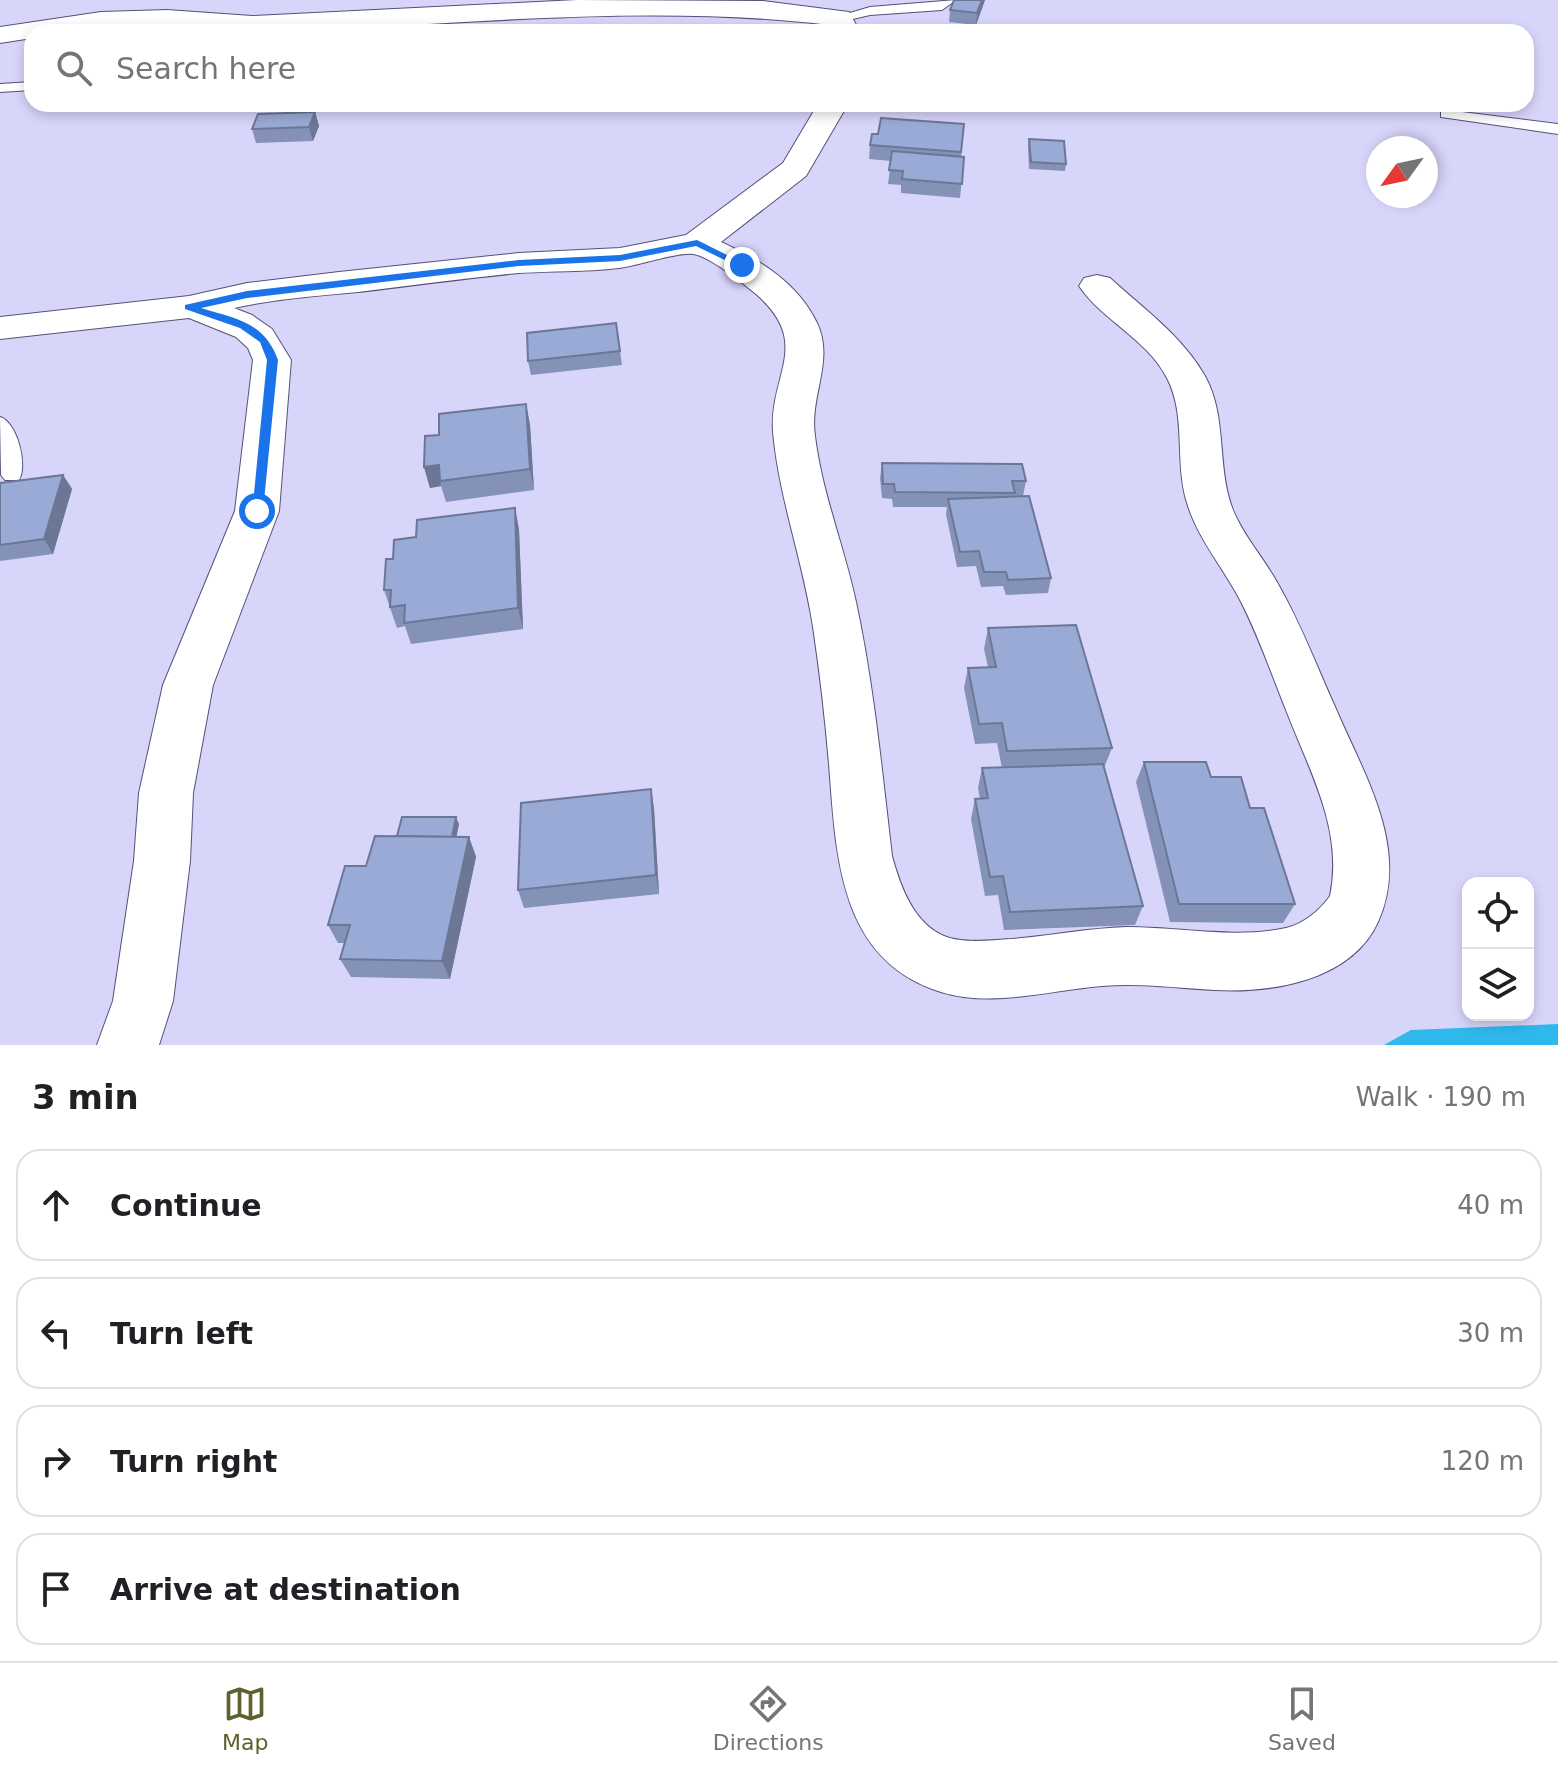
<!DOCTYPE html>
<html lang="en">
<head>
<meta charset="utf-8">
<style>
  :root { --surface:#fff; --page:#f6f6f6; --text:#202124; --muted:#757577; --line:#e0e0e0; --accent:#5f602d }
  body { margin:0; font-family:"DejaVu Sans",sans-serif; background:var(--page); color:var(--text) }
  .controls { position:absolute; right:24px; bottom:24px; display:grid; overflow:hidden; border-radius:16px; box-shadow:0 4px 12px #0003 }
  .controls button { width:72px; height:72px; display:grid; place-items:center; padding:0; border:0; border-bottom:2px solid var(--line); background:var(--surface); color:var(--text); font:40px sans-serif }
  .compass { position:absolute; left:1366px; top:136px; width:72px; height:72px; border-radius:50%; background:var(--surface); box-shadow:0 4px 12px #0003; rotate:237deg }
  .stop { position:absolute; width:24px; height:24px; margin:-18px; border:6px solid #1a73e8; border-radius:50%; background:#fff }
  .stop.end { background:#1a73e8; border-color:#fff; box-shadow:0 2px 8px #0008 }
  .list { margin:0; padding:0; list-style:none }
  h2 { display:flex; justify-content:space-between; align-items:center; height:104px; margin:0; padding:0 32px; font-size:34px }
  h2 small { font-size:26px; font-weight:400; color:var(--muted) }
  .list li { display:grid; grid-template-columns:52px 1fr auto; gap:24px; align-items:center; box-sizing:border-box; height:112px; margin:0 16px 16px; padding:0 16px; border:2px solid var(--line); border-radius:24px }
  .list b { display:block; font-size:30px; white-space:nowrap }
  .list em { font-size:26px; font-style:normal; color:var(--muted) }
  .icon { flex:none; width:44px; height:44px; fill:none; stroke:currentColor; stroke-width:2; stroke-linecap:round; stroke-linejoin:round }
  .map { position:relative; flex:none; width:1558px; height:1045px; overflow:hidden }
  .search { position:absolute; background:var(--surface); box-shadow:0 4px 12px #0003; left:24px; right:24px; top:24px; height:88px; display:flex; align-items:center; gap:20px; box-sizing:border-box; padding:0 28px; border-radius:24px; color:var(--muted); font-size:30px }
  .sheet { height:616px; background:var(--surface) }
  nav { display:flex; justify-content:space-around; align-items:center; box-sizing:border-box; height:112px; border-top:2px solid var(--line); background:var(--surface); font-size:22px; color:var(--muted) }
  nav a { display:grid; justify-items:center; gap:4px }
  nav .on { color:var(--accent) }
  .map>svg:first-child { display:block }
  .water { fill:#2fb8ec }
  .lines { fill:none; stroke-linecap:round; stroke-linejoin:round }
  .service-casing { stroke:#555079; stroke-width:2 }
  .minor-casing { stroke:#555079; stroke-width:2 }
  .service { fill:#fff; fill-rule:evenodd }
  .minor { fill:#fff; fill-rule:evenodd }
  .wall { fill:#8492b8 }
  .shaded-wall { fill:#6c7796 }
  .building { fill:#9aaad6; stroke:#6c7796; stroke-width:2 }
  .route { fill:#1a73e8 }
</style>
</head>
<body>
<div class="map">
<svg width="1558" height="1045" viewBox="0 0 1558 1045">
  <rect width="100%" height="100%" fill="#d8d5fb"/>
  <!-- water -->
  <path class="water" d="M 1558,1024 L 1558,1045 L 1384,1045 L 1411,1030 Z"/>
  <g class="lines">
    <defs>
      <g id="service">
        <path d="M 956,0 L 942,10 L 870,15 L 840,22 L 833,18 L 870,7 Z"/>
        <path d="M 32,82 L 32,90 L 0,92 L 0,84 Z"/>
        <path d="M 1446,110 L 1558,124 L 1558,134 L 1441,117 L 1441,111 Z"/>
        <path d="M 0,417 C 17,422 28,465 19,480 L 5,480 L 1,475 Z"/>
      </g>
      <g id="minor">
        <path d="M 577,0 L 763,1 L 849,12 L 860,32 L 834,32 L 830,25 C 639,2 447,27 256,32 C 225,33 195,26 165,26 C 120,26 77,32 32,32 L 32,38 L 0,43 L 0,27 L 101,12 L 167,10 L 252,16 Z"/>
        <path d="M 818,104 L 848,104 L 806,176 L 721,242 C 760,260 798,283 817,323 C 835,361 809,396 815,436 C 822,493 844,546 856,602 C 874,686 882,771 892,856 C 900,885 913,923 944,936 C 963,944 991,940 1011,939 C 1050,936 1088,928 1127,927 C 1180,927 1234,939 1286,928 C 1304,924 1320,910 1330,896 C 1344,830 1309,770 1286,710 C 1271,673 1258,634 1239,598 C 1222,566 1198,539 1187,503 C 1174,461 1187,417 1167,378 C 1147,339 1103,321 1079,286 L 1084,278 L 1097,275 L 1110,278 C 1144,309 1182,336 1205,376 C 1228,418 1216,466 1233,510 C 1244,537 1264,558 1278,584 C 1301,624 1317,667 1336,709 C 1364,775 1411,849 1378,922 C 1351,981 1272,993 1215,990 C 1177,988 1140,983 1102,986 C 1051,990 992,1008 941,992 C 838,960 836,854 829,764 C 825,718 820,673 813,627 C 803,561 779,498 773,432 C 769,374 813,344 756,294 C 743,283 709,256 693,254 C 677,252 637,266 619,268 C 586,272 552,271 519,273 C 465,278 411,286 358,292 C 317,296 274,299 234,308 L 252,315 L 272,329 L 291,360 L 279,511 L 213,685 L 193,793 L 190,861 L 173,1001 L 159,1045 L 97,1045 L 113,1001 L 134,861 L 139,793 L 163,685 L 235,511 L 253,360 L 248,348 L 236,337 L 189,318 L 0,339 L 0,317 L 189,296 L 247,283 L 339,272 L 519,253 L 620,248 L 686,235 L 783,163 Z"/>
      </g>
    </defs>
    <!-- service casing -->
    <use href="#service" class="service-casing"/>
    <!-- minor casing -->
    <use href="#minor" class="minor-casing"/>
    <!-- service -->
    <use href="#service" class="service"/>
    <!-- minor -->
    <use href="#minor" class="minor"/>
  </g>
  <!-- wall -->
  <g class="wall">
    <path d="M 985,0 L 976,25 L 949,22 L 950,10 Z"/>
    <path d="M 226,104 L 324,104 L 323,106 L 228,110 Z"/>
    <rect x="807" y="104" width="10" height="6"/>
    <path d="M 939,104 L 964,104 L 964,106 Z"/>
    <path d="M 315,112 L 319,126 L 313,141 L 256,143 L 252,129 Z"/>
    <path d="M 964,124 L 961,157 L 964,157 L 960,198 L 901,193 L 901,185 L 888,184 L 891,161 L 869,159 L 870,145 L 878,134 Z"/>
    <path d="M 1029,139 L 1066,164 L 1065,171 L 1029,169 L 1028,146 Z"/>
    <path d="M 616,323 L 622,365 L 531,375 L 528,361 Z"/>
    <path d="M 526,404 L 530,425 L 534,490 L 446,502 L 441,486 L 430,488 L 424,467 L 439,435 Z"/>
    <path d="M 882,463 L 1026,481 L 1023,496 L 1014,497 L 1051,578 L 1048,593 L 1006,595 L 1003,586 L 981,587 L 976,566 L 957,567 L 946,514 L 947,507 L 893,507 L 892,499 L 882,498 L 880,478 Z"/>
    <path d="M 63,475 L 72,489 L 53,554 L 0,561 L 0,483 Z"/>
    <path d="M 515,508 L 519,530 L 523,629 L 411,644 L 405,626 L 397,628 L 384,590 L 393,559 L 416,537 Z"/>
    <path d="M 988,628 L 1112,748 L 1104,768 L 1143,906 L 1135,925 L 1004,930 L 998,895 L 985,896 L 971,819 L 975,799 L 980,799 L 978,788 L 982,768 L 1002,768 L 997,743 L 975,744 L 964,688 L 968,668 L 988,667 L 984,649 Z"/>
    <path d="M 1144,762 L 1250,808 L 1295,904 L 1283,923 L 1170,922 L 1136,782 Z"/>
    <path d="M 651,789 L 654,809 L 659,894 L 524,908 L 518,890 Z"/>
    <path d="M 459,824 L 456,837 L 469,837 L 476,857 L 450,979 L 351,977 L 340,959 L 345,943 L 338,943 L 328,925 L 366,866 L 397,836 Z"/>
  </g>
  <!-- shaded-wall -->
  <g class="shaded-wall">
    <path d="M 982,0 L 985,0 L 976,25 L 977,13 Z"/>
    <path d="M 315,112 L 319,126 L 313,141 L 309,127 Z"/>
    <path d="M 526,404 L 530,425 L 534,490 L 530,469 Z"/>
    <path d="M 439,465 L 441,486 L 430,488 L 424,467 Z"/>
    <path d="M 63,475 L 72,489 L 53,554 L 44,539 Z"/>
    <path d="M 515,508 L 519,530 L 523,629 L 518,608 Z"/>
    <path d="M 651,789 L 654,809 L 659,894 L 656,875 Z"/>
    <path d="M 456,817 L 459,824 L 454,849 L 451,842 Z"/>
    <path d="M 469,837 L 476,857 L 450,979 L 442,961 Z"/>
  </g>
  <!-- building -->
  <g class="building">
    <path d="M 954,0 L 982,0 L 977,13 L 950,10 Z"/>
    <path d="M 218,27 L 215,32 L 133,32 L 133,31 Z"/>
    <path d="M 339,28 L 337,32 L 249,32 L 249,31 Z"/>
    <path d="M 315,112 L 309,127 L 252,129 L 258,114 Z"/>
    <path d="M 881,118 L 964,124 L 961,152 L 870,145 L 872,134 L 878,134 Z"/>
    <path d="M 1029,139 L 1064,141 L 1066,164 L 1031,162 Z"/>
    <path d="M 892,151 L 964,157 L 962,184 L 902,179 L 903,171 L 889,170 Z"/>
    <path d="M 616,323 L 620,351 L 528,361 L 527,333 Z"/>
    <path d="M 526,404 L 530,469 L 440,481 L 439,465 L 424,467 L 425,436 L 439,435 L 439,414 Z"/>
    <path d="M 882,463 L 1022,464 L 1026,481 L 1012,481 L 1015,493 L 895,492 L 894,484 L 883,484 Z"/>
    <path d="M 63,475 L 44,539 L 0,545 L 0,483 Z"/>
    <path d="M 1029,496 L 1051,578 L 1008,580 L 1006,572 L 984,572 L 979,551 L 960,552 L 948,499 Z"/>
    <path d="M 515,508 L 518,608 L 404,623 L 405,605 L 390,607 L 391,590 L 384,590 L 386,559 L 393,559 L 394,540 L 416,537 L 417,520 Z"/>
    <path d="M 1076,625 L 1112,748 L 1007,751 L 1002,723 L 979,724 L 968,668 L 996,667 L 988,628 Z"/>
    <path d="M 1144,762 L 1206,762 L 1211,777 L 1241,777 L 1250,808 L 1264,808 L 1295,904 L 1179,904 Z"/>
    <path d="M 1103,764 L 1143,906 L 1010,912 L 1003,876 L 990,877 L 975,799 L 988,798 L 982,768 Z"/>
    <path d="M 651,789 L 656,875 L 518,890 L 521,803 Z"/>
    <path d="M 402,817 L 456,817 L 452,837 L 397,836 Z"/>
    <path d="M 375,836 L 469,837 L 442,961 L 340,959 L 350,925 L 328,925 L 345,866 L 366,866 Z"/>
  </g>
  <!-- route -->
  <path class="route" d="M 697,240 L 747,265 L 739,267 L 696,246 L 620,261 L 519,266 L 247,298 L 201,308 C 237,319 264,322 278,360 L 263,511 L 257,516 L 252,514 L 267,360 L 260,342 L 240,328 L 185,309 L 185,305 L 247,291 L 519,260 L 620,255 Z"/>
</svg>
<div class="controls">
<button><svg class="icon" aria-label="locate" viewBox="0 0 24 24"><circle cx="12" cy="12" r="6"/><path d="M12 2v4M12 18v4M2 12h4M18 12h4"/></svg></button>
<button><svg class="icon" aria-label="layers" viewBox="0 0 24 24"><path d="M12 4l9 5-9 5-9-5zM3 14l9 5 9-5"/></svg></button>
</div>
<svg class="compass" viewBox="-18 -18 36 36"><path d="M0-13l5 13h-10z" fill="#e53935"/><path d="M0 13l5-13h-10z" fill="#757577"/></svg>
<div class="stop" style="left:257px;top:511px"></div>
<div class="stop end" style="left:742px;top:265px"></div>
<div class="search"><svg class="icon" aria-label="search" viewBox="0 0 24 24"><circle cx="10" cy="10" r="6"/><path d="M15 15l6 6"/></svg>Search here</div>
</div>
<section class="sheet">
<h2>3 min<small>Walk · 190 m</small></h2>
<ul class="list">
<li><svg class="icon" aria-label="ahead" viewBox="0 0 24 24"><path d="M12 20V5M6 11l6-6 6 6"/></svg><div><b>Continue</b></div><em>40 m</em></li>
<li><svg class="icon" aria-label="left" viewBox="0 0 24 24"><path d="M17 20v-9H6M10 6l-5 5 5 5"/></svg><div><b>Turn left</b></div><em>30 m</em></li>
<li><svg class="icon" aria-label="right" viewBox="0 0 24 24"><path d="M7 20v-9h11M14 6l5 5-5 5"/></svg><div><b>Turn right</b></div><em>120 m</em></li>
<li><svg class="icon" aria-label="arrive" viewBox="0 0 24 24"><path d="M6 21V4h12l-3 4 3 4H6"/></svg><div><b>Arrive at destination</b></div></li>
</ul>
</section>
<nav>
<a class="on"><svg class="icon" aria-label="map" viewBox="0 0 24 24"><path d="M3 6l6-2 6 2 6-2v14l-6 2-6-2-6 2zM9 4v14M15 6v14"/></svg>Map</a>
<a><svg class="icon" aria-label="directions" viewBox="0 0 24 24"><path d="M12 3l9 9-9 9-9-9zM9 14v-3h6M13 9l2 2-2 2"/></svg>Directions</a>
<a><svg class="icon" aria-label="saved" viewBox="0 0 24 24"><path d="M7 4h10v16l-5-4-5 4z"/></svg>Saved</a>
</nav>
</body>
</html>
